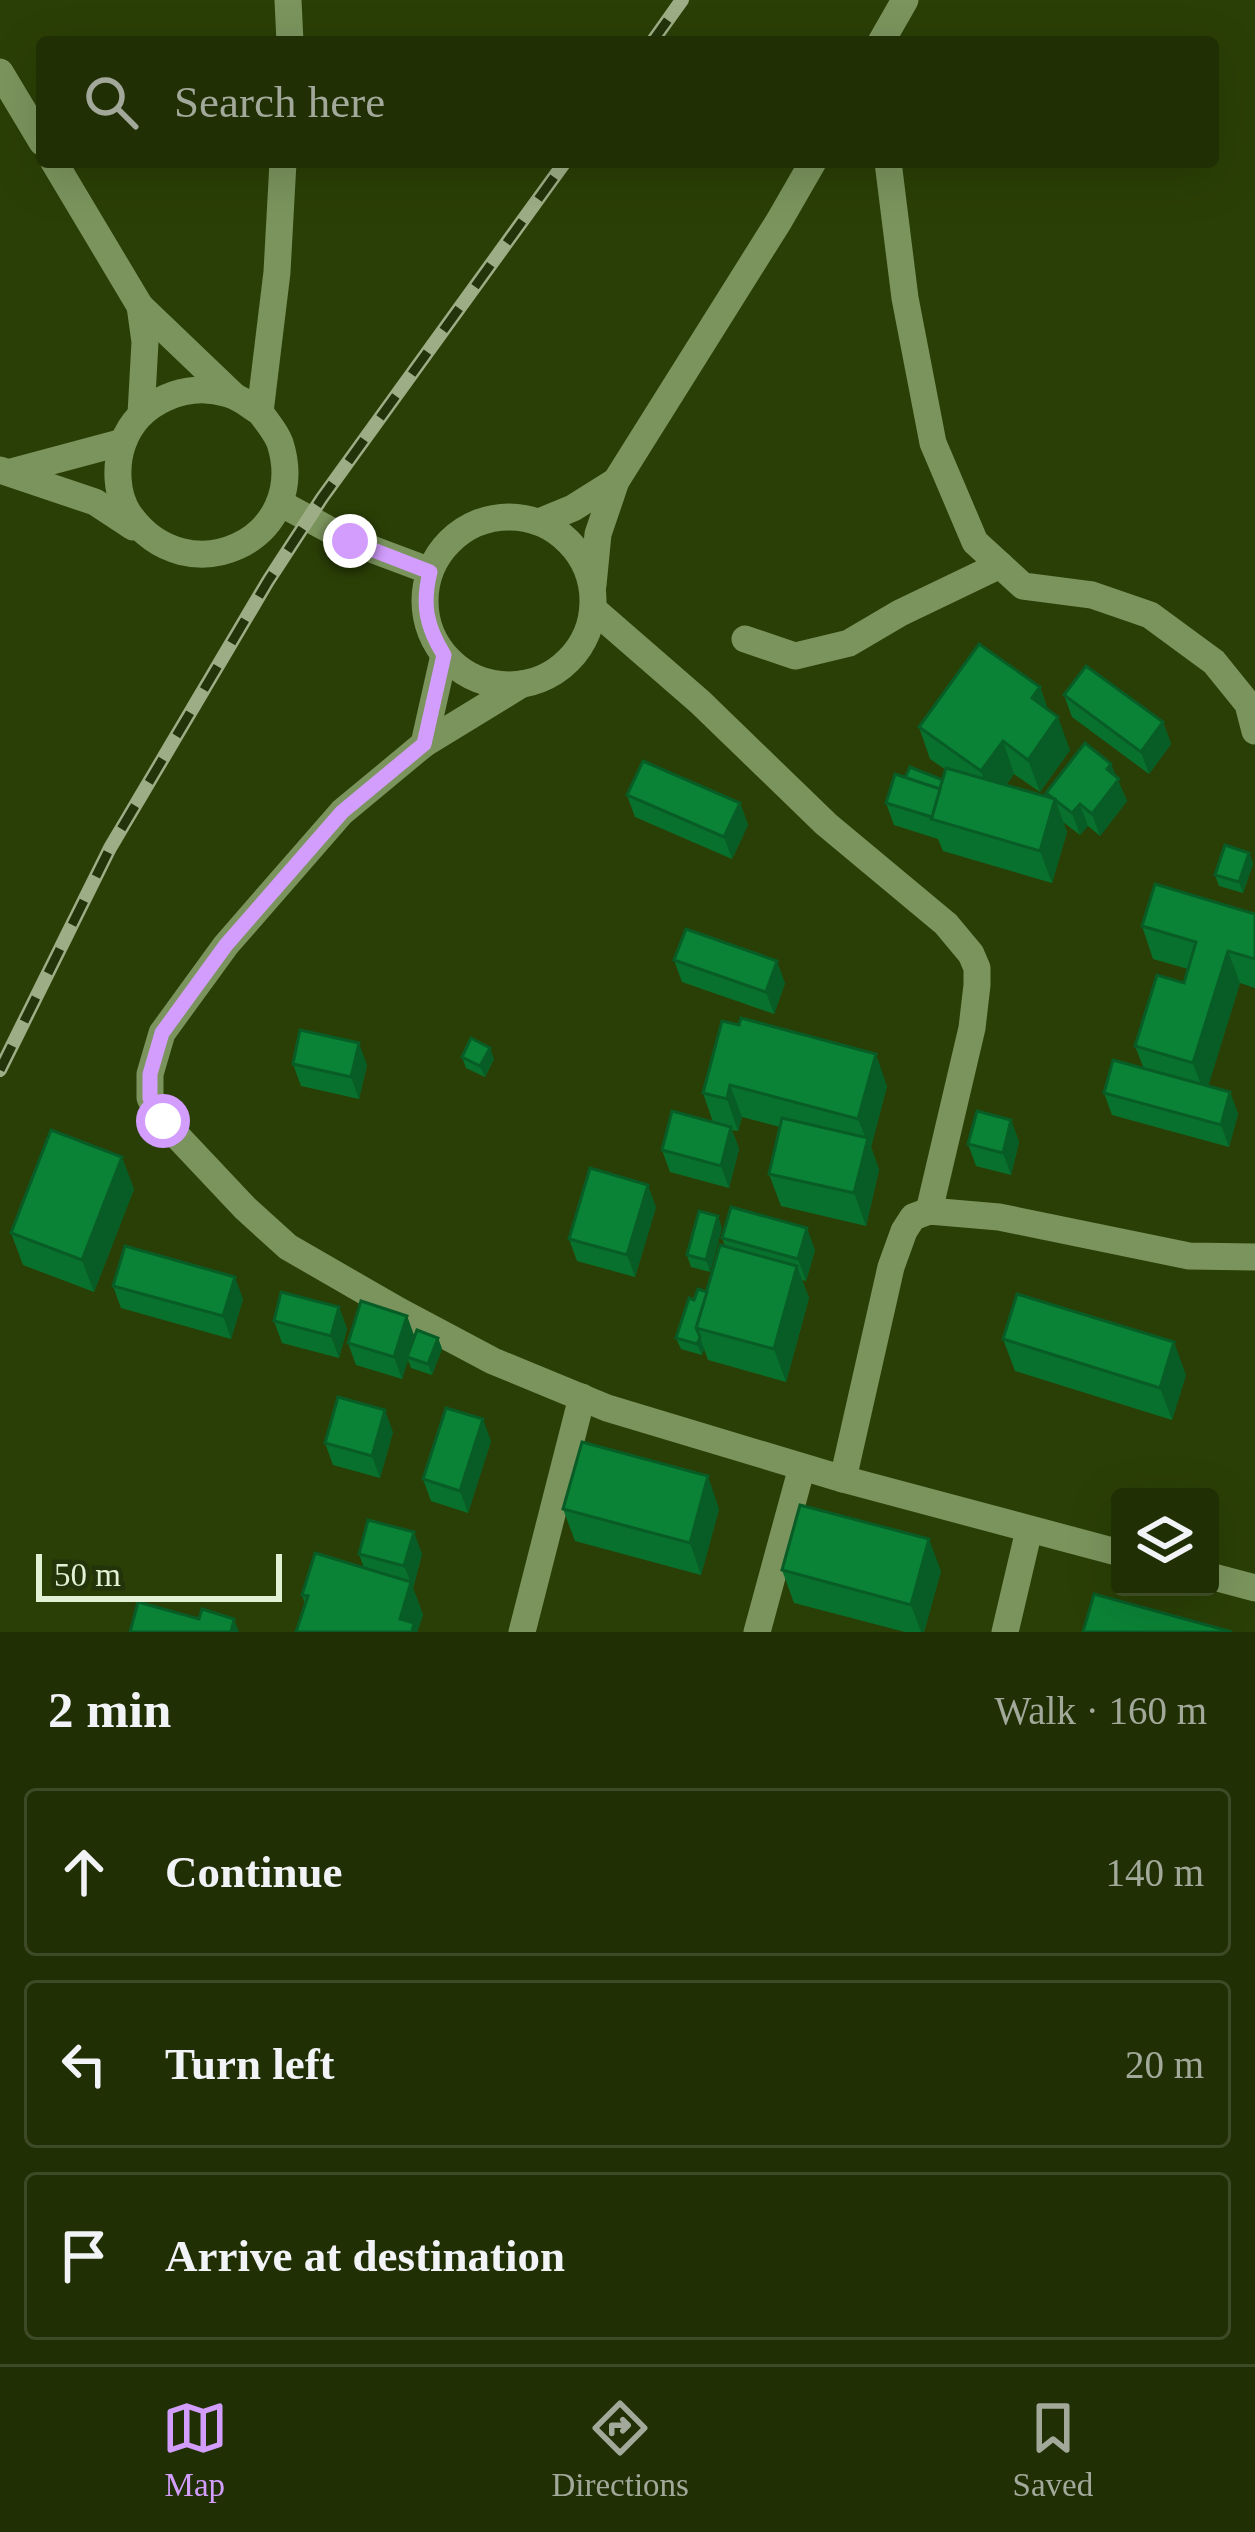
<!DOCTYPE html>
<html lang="en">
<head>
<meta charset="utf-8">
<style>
  :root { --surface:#202f04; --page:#2d3b13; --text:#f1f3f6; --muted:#a2a99a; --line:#3d4a26; --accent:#d29dfd }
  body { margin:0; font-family:"Times New Roman",serif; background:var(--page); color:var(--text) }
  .controls { position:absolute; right:36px; bottom:36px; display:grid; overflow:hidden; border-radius:12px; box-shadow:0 12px 48px #0002 }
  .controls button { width:108px; height:108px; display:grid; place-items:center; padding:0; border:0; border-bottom:3px solid var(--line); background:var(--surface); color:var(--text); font:60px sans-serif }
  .scale { position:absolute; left:36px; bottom:30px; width:246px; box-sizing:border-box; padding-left:12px; border:6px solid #e2f0d3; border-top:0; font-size:33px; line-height:42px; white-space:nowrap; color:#e2f0d3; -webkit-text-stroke:9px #23330a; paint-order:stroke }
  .stop { position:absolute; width:36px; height:36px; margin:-27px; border:9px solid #d29dfd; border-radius:50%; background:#fff }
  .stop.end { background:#d29dfd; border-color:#fff; box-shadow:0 3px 12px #0008 }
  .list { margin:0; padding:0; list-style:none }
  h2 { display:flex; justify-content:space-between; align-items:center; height:156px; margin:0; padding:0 48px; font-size:51px }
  h2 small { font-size:39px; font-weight:400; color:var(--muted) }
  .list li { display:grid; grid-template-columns:78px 1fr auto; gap:36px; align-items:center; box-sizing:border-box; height:168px; margin:0 24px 24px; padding:0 24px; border:3px solid var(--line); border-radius:12px }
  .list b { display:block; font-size:45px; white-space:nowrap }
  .list em { font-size:39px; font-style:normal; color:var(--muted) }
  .icon { flex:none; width:66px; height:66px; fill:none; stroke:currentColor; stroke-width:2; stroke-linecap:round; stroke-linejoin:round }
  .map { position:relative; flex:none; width:1255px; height:1632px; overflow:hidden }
  .search { position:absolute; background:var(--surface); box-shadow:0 12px 48px #0002; left:36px; right:36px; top:36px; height:132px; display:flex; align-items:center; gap:30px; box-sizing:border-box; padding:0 42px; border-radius:12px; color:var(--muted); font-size:45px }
  .sheet { height:732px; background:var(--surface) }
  nav { display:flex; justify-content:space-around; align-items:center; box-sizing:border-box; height:168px; border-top:3px solid var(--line); background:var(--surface); font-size:33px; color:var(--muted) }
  nav a { display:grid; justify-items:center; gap:6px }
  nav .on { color:var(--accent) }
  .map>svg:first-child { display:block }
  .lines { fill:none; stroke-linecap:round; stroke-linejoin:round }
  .street { stroke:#7b945d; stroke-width:27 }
  .rail-casing { stroke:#9dae86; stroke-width:14 }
  .rail { stroke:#23330a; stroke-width:9; stroke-dasharray:27; stroke-linecap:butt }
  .wall { fill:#09712e }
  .shaded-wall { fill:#085c26 }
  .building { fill:#0b8336; stroke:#085c26; stroke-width:3 }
  .route { stroke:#d29dfd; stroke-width:15 }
</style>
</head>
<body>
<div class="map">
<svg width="1255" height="1632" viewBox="0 0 1255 1632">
  <rect width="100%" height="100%" fill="#2a3f06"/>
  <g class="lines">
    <!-- street -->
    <g class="street">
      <path d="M 288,0 L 290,42"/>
      <path d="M 881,42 L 905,0"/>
      <path d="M 0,72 L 42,142"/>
      <path d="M 54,162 L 140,306 L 232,394"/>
      <path d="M 888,162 L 905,298 L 933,443 L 975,542 L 1023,586 L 1092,595 L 1150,615 L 1214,662 L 1248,704 L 1255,731"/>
      <path d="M 140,306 L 145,342 L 141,414"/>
      <path d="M 260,412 C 250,406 240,397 228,394 C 187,381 138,401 123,443 C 115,465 116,495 129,514 C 187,597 311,540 280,443 C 276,432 267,422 260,412 L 277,272 L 283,162"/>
      <path d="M 0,470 L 95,502 L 133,527"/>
      <path d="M 11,472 L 123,442"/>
      <path d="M 280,503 L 350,541 L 430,571"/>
      <circle cx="509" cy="601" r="84"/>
      <path d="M 539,522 L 573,508 L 616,481"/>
      <path d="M 593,585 L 598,534 L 616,481 L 779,221 L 813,162"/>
      <path d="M 593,609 L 700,702 L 826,824 L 946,924 L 971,954 L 977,968 L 977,985 L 972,1028 L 929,1211"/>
      <path d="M 745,639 L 795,656 L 849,643 L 900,613 L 1000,565"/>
      <path d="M 522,684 L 424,744 L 342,812 L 226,945 L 162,1033 L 150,1074 L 150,1098 L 163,1121 L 245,1208 L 288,1247 L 399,1311 L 493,1361 L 607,1408 L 843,1479 L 1120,1553"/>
      <path d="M 424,744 L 444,655"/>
      <path d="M 843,1479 L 891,1267 L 904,1231 L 913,1217 L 929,1211 L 999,1217 L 1189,1256 L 1255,1257"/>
      <path d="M 1210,1576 L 1255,1588"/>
      <path d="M 522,1632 L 582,1397"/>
      <path d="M 757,1632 L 802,1467"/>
      <path d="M 1005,1632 L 1029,1530"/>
    </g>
    <defs>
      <g id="rail">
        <path d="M 652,42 L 682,0"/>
        <path d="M 0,1070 L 110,848 L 268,581 L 322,498 L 565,162"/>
      </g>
    </defs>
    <!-- rail casing -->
    <use href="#rail" class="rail-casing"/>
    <!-- rail -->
    <use href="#rail" class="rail"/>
  </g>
  <!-- wall -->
  <g class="wall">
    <path d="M 1040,687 L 1048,710 L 1070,750 L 1040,792 L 1014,774 L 1006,785 L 1048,797 L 1046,793 L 1116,776 L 1127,801 L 1100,836 L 1088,826 L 1080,835 L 1063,822 L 1067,832 L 1052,883 L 943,851 L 938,839 L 894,825 L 886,803 L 905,778 L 943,780 L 946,770 L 930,759 L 919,727 Z"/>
    <path d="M 1064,695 L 1163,722 L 1171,744 L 1149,774 L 1072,717 Z"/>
    <path d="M 627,795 L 740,803 L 748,825 L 732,859 L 635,817 Z"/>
    <path d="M 1249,853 L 1253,864 L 1243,893 L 1219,886 L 1215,875 Z"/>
    <path d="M 1255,914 L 1255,988 L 1240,983 L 1208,1086 L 1230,1092 L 1238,1114 L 1229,1147 L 1112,1115 L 1104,1093 L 1144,1069 L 1135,1046 L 1184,983 L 1188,969 L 1153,959 L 1142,926 Z"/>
    <path d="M 674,960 L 785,983 L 774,1014 L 682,982 Z"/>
    <path d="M 722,1021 L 887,1086 L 871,1147 L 879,1170 L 866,1226 L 781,1206 L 769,1174 L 780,1127 L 742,1117 L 738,1131 L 732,1130 L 739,1149 L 729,1188 L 670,1172 L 662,1150 L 713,1122 L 703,1093 Z"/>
    <path d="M 462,1057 L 494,1059 L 485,1077 L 466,1068 Z"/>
    <path d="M 293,1064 L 367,1065 L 359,1099 L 301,1086 Z"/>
    <path d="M 1011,1120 L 1019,1142 L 1011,1175 L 976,1166 L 968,1144 Z"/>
    <path d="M 134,1189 L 94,1292 L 23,1265 L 11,1233 Z"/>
    <path d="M 656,1207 L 635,1277 L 577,1261 L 569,1239 Z"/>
    <path d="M 722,1228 L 710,1272 L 691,1267 L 687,1255 Z"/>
    <path d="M 722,1238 L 815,1250 L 806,1281 L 802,1280 L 809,1298 L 786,1382 L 708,1360 L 704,1349 L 702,1355 L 681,1349 L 676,1338 L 694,1300 L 707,1292 L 725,1246 Z"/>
    <path d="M 113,1286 L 243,1299 L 231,1339 L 121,1308 Z"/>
    <path d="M 339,1307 L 347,1329 L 339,1358 L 282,1343 L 274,1321 Z"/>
    <path d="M 407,1316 L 414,1336 L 438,1338 L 442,1349 L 432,1375 L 411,1368 L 408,1360 L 402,1379 L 356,1365 L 348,1343 Z"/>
    <path d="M 1003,1339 L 1186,1375 L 1172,1420 L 1015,1371 Z"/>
    <path d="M 393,1432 L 380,1478 L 333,1465 L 325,1443 Z"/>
    <path d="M 491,1441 L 468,1513 L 431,1501 L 423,1479 Z"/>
    <path d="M 563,1509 L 719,1509 L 701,1575 L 575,1541 Z"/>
    <path d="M 359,1554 L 422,1554 L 413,1588 L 423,1615 L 417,1632 L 296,1632 L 305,1604 L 302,1595 L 364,1568 Z"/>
    <path d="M 782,1570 L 941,1571 L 924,1632 L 905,1632 L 794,1603 Z"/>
  </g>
  <!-- shaded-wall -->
  <g class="shaded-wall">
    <path d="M 1040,687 L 1051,719 L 1032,698 Z"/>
    <path d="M 1058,717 L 1070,750 L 1040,792 L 1028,760 Z"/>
    <path d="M 1163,722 L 1171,744 L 1149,774 L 1141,752 Z"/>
    <path d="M 1003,741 L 1014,774 L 993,803 L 981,771 Z"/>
    <path d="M 1111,764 L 1127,801 L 1100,836 L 1092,814 L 1107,769 Z"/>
    <path d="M 1055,799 L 1067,832 L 1052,883 L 1040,851 Z"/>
    <path d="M 740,803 L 748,825 L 732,859 L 724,837 Z"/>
    <path d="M 1080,804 L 1088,826 L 1080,835 L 1072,813 Z"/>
    <path d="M 1249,853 L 1253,864 L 1243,893 L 1239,882 Z"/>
    <path d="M 1228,951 L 1240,983 L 1205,1096 L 1193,1063 Z"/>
    <path d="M 777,961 L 785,983 L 774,1014 L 766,992 Z"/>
    <path d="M 359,1043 L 367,1065 L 359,1099 L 351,1077 Z"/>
    <path d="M 490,1048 L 494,1059 L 485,1077 L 480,1066 Z"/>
    <path d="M 876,1054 L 887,1086 L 871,1147 L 879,1170 L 866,1226 L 854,1193 L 867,1142 L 858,1119 Z"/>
    <path d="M 730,1085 L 742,1117 L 738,1131 L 727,1099 Z"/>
    <path d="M 1230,1092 L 1238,1114 L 1229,1147 L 1221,1125 Z"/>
    <path d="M 1011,1120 L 1019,1142 L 1011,1175 L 1003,1153 Z"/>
    <path d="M 731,1127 L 739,1149 L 729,1188 L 721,1166 Z"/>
    <path d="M 122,1157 L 134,1189 L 94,1292 L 82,1260 Z"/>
    <path d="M 648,1185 L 656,1207 L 635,1277 L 627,1255 Z"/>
    <path d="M 718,1216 L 722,1228 L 710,1272 L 706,1260 Z"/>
    <path d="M 807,1228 L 815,1250 L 806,1281 L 798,1259 Z"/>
    <path d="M 797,1266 L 809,1298 L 786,1382 L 774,1349 Z"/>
    <path d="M 235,1277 L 243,1299 L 231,1339 L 223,1316 Z"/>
    <path d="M 339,1307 L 347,1329 L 339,1358 L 331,1336 Z"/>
    <path d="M 407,1316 L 415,1338 L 407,1357 L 408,1360 L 402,1379 L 394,1357 Z"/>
    <path d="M 700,1337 L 704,1349 L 702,1355 L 697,1344 Z"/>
    <path d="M 438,1338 L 442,1349 L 432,1375 L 428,1364 Z"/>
    <path d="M 1174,1342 L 1186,1375 L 1172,1420 L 1160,1388 Z"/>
    <path d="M 385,1410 L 393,1432 L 380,1478 L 372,1456 Z"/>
    <path d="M 483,1419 L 491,1441 L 468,1513 L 460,1491 Z"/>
    <path d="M 708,1476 L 719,1509 L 701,1575 L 690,1543 Z"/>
    <path d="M 414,1532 L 422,1554 L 413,1588 L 423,1615 L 417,1632 L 404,1632 L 400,1619 L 411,1583 L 404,1566 Z"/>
    <path d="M 929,1539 L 941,1571 L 924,1632 L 921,1632 L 911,1605 Z"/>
    <path d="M 234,1619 L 239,1632 L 231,1632 Z"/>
  </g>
  <!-- building -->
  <g class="building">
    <path d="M 979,644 L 1040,687 L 1032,698 L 1058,717 L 1028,760 L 1003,741 L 981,771 L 919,727 Z"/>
    <path d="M 1086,666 L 1163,722 L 1141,752 L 1064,695 Z"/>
    <path d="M 1085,743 L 1111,764 L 1107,769 L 1119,779 L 1092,814 L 1080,804 L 1072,813 L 1046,793 Z"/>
    <path d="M 643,761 L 740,803 L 724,837 L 627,795 Z"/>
    <path d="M 910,767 L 943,780 L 940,789 L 905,778 Z"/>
    <path d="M 946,768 L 1055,799 L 1040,851 L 931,819 Z"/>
    <path d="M 895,774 L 940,789 L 932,817 L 886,803 Z"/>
    <path d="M 1225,845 L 1249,853 L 1239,882 L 1215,875 Z"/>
    <path d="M 1155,884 L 1255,914 L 1255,959 L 1228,951 L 1193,1063 L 1135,1046 L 1157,975 L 1184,983 L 1196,942 L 1142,926 Z"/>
    <path d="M 686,929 L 777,961 L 766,992 L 674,960 Z"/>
    <path d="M 741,1018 L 876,1054 L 858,1119 L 730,1085 L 727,1099 L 703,1093 L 722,1021 L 739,1025 Z"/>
    <path d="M 300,1030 L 359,1043 L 351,1077 L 293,1064 Z"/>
    <path d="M 471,1038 L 490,1048 L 480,1066 L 462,1057 Z"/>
    <path d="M 1113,1060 L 1230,1092 L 1221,1125 L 1104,1093 Z"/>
    <path d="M 672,1111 L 731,1127 L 721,1166 L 662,1150 Z"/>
    <path d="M 977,1111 L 1011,1120 L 1003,1153 L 968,1144 Z"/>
    <path d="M 782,1118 L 868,1138 L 854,1193 L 769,1174 Z"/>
    <path d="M 51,1130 L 122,1157 L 82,1260 L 11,1233 Z"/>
    <path d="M 590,1168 L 648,1185 L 627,1255 L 569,1239 Z"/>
    <path d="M 731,1207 L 807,1228 L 798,1259 L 722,1238 Z"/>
    <path d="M 699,1211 L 718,1216 L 706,1260 L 687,1255 Z"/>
    <path d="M 720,1245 L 797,1266 L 774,1349 L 696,1328 Z"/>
    <path d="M 125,1246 L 235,1277 L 223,1316 L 113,1286 Z"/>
    <path d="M 698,1289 L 707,1292 L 696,1328 L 700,1337 L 697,1344 L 676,1338 L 689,1298 L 694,1300 Z"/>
    <path d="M 281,1292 L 339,1307 L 331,1336 L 274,1321 Z"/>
    <path d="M 1017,1294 L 1174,1342 L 1160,1388 L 1003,1339 Z"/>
    <path d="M 361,1301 L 407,1316 L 394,1357 L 348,1343 Z"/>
    <path d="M 417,1330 L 438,1338 L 428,1364 L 407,1357 Z"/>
    <path d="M 338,1397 L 385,1410 L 372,1456 L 325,1443 Z"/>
    <path d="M 446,1408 L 483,1419 L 460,1491 L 423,1479 Z"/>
    <path d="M 582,1442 L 708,1476 L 690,1543 L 563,1509 Z"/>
    <path d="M 800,1505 L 929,1539 L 911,1605 L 782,1570 Z"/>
    <path d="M 368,1520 L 414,1532 L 404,1566 L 359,1554 Z"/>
    <path d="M 315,1553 L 411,1582 L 400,1619 L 414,1623 L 412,1632 L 296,1632 L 308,1596 L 302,1595 Z"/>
    <path d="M 1094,1594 L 1232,1632 L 1083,1632 Z"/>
    <path d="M 138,1602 L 199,1619 L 202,1609 L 234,1619 L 231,1632 L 130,1632 Z"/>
  </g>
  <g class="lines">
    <!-- route -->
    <path class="route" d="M 163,1121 L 150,1098 L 150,1074 L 162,1033 L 226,945 L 342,812 L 424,744 L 444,655 C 426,626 422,604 430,572 L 350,541"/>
  </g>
</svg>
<div class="controls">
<button><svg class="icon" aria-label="layers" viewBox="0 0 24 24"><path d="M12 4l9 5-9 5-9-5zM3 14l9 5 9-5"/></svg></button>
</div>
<div class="scale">50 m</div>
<div class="stop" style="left:163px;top:1121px"></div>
<div class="stop end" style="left:350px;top:541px"></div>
<div class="search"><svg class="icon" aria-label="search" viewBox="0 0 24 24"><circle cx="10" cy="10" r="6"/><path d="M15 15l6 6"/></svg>Search here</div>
</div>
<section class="sheet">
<h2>2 min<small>Walk · 160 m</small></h2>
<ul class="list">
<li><svg class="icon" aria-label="ahead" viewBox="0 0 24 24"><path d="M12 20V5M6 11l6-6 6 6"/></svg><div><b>Continue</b></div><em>140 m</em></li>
<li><svg class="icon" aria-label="left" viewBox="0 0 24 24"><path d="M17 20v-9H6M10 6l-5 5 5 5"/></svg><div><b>Turn left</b></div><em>20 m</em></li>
<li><svg class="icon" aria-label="arrive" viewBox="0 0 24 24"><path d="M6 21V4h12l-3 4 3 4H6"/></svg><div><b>Arrive at destination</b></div></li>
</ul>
</section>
<nav>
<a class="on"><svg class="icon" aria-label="map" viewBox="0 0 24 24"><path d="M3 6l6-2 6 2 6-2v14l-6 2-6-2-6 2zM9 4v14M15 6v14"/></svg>Map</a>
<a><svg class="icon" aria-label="directions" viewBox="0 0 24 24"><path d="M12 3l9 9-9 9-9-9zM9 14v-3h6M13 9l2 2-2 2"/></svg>Directions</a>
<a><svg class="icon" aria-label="saved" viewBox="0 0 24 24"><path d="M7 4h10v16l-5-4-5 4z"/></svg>Saved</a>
</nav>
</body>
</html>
